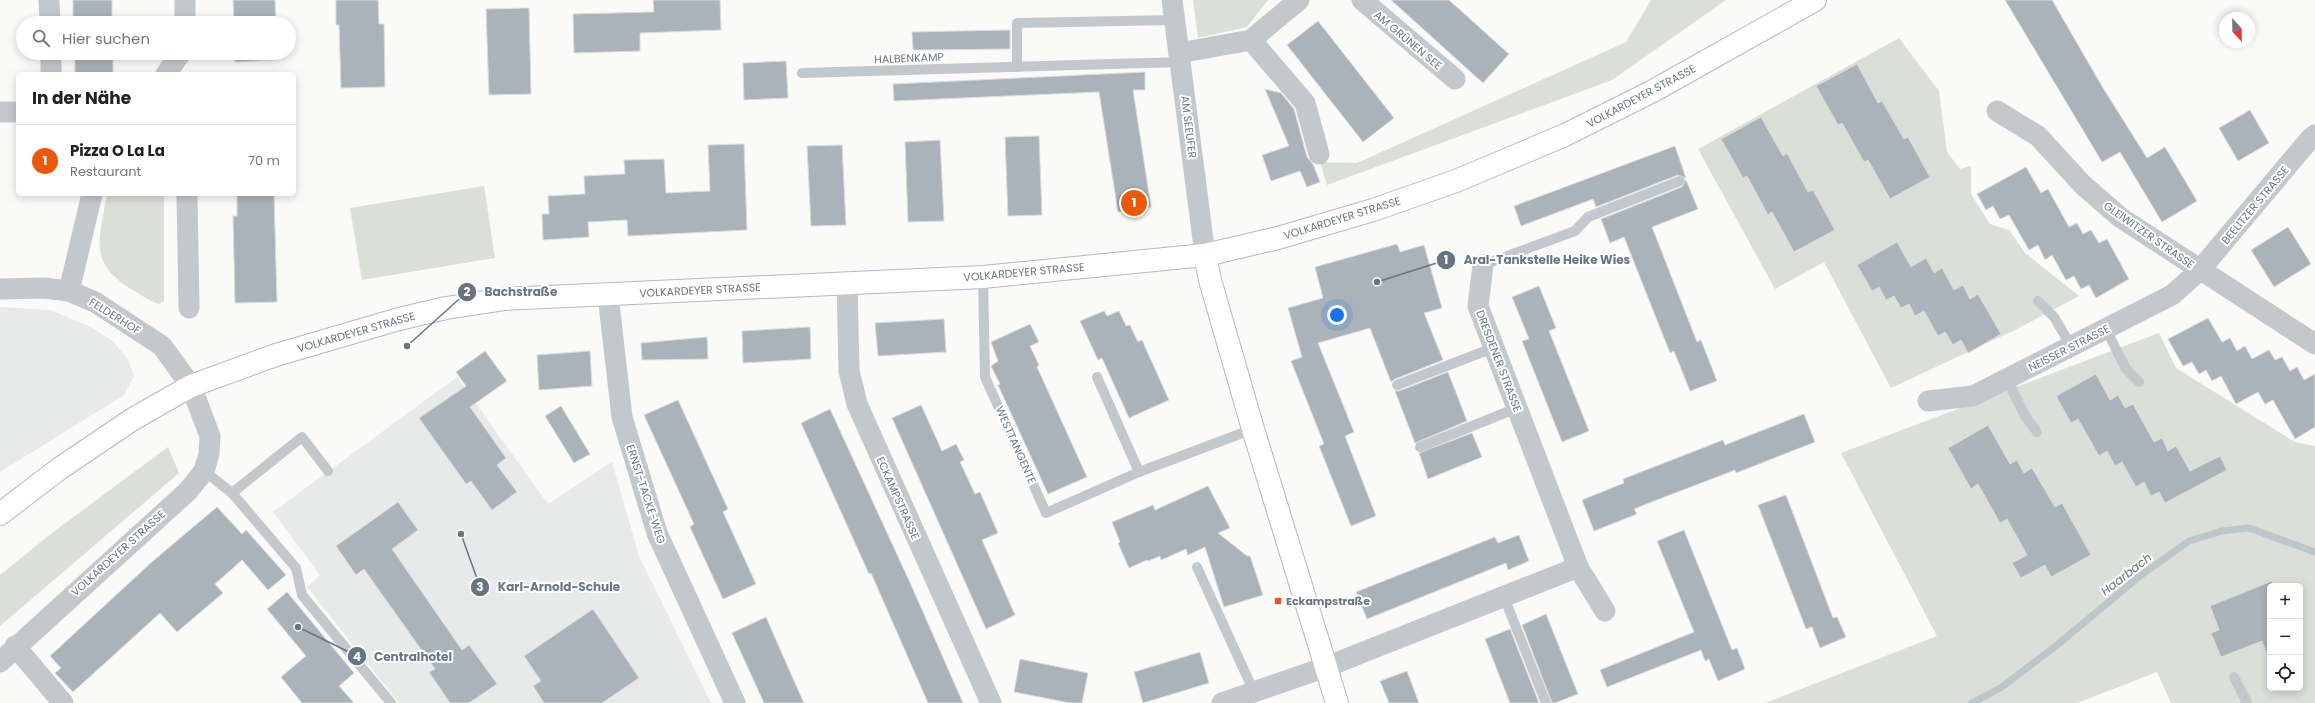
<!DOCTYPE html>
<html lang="de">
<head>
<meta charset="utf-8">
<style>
  :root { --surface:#fff; --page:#f2f2f2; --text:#202124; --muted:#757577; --line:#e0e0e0; --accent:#ea580c }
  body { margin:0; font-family:Poppins,sans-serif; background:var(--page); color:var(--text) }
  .controls { position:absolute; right:12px; bottom:12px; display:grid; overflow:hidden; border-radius:6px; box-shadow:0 2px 10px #0003 }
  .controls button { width:36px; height:36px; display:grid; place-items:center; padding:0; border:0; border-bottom:1px solid var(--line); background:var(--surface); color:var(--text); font:20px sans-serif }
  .compass { position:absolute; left:2219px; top:12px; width:36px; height:36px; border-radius:50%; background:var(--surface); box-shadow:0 2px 10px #0003; rotate:158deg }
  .you { position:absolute; left:1337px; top:315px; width:14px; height:14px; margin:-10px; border:3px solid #fff; border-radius:50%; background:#1a73e8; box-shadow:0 0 0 6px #1a73e833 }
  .badge { display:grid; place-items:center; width:26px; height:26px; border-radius:50%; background:var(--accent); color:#fff; font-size:13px; font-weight:700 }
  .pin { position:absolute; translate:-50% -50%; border:2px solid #fff; box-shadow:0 1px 4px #0006 }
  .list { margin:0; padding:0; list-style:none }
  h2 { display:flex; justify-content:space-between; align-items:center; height:52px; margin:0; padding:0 16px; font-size:17px }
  h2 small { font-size:13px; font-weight:400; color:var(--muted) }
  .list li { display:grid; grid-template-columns:26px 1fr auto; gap:12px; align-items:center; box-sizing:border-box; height:72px; padding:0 16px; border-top:1px solid var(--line) }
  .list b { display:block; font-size:15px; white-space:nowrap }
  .list p { margin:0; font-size:13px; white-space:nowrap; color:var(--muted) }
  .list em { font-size:13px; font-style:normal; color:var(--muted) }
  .icon { flex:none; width:22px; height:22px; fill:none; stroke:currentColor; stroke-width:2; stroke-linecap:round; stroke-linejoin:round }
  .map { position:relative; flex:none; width:2315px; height:703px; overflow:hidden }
  .search { position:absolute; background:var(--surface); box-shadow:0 2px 10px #0003; left:16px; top:16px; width:280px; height:44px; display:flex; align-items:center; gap:10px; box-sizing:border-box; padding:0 14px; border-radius:22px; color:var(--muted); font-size:15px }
  .panel { position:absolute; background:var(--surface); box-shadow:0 2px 10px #0003; left:16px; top:72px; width:280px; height:124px; border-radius:6px }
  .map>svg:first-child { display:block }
  .built { fill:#e8e9e9 }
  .green { fill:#dadfd7; fill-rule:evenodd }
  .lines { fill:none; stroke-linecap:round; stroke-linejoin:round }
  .stream { stroke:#bbc7cb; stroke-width:7 }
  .building { fill:#aab3b9; stroke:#dcdcda }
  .secondary-casing { stroke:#b3babf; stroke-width:24 }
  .lane { stroke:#c3c8cc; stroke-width:10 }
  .street { stroke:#c3c8cc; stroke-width:21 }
  .secondary { stroke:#fff; stroke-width:22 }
  .poi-dot { fill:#e4572e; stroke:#fff; stroke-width:1.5 }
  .labels { text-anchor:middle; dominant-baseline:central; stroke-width:4; stroke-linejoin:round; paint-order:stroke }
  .street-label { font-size:11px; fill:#657683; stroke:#fff }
  .poi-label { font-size:11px; font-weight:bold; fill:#657683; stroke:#fff; text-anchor:start }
  .water-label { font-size:12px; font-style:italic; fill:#60757c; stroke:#fff }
  .leader { fill:none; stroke:#657683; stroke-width:1.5 }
  .callout-dot { fill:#657683; stroke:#fff; stroke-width:1.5 }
  .mark-label { font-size:12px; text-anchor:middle; font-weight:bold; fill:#fff }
  .callout-label { font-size:12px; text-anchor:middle; font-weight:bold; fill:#657683; stroke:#fff; stroke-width:4; stroke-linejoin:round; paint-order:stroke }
</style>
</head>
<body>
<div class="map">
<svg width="2315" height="703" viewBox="0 0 2315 703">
  <rect width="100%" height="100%" fill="#fafaf8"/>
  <!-- built -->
  <g class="built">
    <path d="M 0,307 L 50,310 L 91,327 L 113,341 L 128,360 L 134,376 L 124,395 L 0,472 Z"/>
    <path d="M 457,377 L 548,504 L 612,462 L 639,556 L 711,703 L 399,703 L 307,587 L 320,575 L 273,512 Z"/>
  </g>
  <!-- green -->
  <g class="green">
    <path d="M 1193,0 L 1268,0 L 1247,27 L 1198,38 Z"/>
    <path d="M 1651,0 L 1726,0 L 1612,80 L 1327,185 L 1320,162 L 1357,163 L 1626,42 Z"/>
    <path d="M 1899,38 L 1939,91 L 1947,152 L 1960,169 L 1971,166 L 1971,194 L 1990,224 L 2009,230 L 2025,253 L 2079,296 L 2015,330 L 1891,388 L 1824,262 L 1775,289 L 1698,149 Z"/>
    <path d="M 484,186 L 495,258 L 362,280 L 350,208 Z"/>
    <path d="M 107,194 L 164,194 L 164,301 L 159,304 C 149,301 140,294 131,289 C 87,262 100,238 107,194 Z"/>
    <path d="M 2159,333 L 2176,368 L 2295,442 L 2315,446 L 2315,703 L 2171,703 L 2157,672 L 2077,703 L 1765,703 L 1937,636 L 1841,453 ZM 2270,586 L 2300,586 L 2300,688 L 2270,688 Z"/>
    <path d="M 168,447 L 179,473 L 0,626 L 0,575 L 52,533 Z"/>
  </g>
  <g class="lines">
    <!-- stream -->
    <path class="stream" d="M 1972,703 L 2002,687 L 2057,645 L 2140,576 L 2189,541 L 2222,531 L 2249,528 L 2315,552"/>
  </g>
  <!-- building -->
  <g class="building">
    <rect x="73" y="0" width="39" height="23"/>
    <path d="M 233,0 L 275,0 L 276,23 L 234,23 Z"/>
    <path d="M 336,0 L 378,0 L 379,24 L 384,24 L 385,87 L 341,88 L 339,25 L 336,25 Z"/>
    <path d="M 653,0 L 720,0 L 721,30 L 640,33 L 640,51 L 574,53 L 573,14 L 654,12 Z"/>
    <path d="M 1391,0 L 1449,0 L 1509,54 L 1483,83 Z"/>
    <path d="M 2005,0 L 2052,0 L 2103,88 L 2147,158 L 2165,147 L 2197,201 L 2162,222 L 2120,152 L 2102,162 Z"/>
    <path d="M 529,8 L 531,94 L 489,95 L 486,9 Z"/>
    <path d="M 1318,21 L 1394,118 L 1363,142 L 1287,45 Z"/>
    <path d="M 1010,30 L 1010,49 L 913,50 L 912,32 Z"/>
    <rect x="75" y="53" width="38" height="21"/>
    <path d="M 235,53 L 277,53 L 277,60 L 235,62 Z"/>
    <path d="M 786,61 L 788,98 L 744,100 L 743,63 Z"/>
    <path d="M 1857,64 L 1878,103 L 1882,101 L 1904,139 L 1908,137 L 1930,177 L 1890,199 L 1868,160 L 1864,162 L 1842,123 L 1838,125 L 1816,86 Z"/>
    <path d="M 1145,72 L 1145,90 L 1133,90 L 1151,207 L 1118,212 L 1099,92 L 894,101 L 893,84 Z"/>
    <path d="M 1265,89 L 1281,93 L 1294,109 L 1307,157 L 1313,164 L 1320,182 L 1307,187 L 1300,171 L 1271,181 L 1262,155 L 1289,146 Z"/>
    <path d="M 2250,110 L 2269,143 L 2238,161 L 2219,128 Z"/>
    <path d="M 1761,117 L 1783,156 L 1787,153 L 1808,192 L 1813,190 L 1835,230 L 1794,252 L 1772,212 L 1768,215 L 1747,176 L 1743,178 L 1721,139 Z"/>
    <path d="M 1039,136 L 1042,215 L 1008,216 L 1005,137 Z"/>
    <path d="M 940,140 L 944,221 L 908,222 L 905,142 Z"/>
    <path d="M 744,144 L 747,230 L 628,236 L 627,220 L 588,222 L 589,237 L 543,240 L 542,214 L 549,214 L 548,196 L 585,194 L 584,176 L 625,174 L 624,160 L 664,159 L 666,193 L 710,191 L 708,145 Z"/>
    <path d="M 842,145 L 846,225 L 811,226 L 807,146 Z"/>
    <path d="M 1675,146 L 1686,178 L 1678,175 L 1596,207 L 1593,199 L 1521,226 L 1514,206 Z"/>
    <path d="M 2026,167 L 2041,193 L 2048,189 L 2069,227 L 2077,223 L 2083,234 L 2091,230 L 2099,243 L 2107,239 L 2129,279 L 2096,298 L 2089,285 L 2081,289 L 2074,276 L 2066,280 L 2052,255 L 2045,260 L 2038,245 L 2029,250 L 2009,215 L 2000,219 L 1993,206 L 1986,210 L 1977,194 Z"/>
    <path d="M 1686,180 L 1698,209 L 1652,227 L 1697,342 L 1701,340 L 1717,381 L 1690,391 L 1674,351 L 1670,353 L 1624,237 L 1610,243 L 1601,219 L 1682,187 Z"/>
    <path d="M 237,194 L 274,194 L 277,302 L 235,303 L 233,216 L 237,216 Z"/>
    <path d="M 2288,227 L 2311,264 L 2274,287 L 2251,250 Z"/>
    <path d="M 1897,242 L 1911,267 L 1926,258 L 1934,273 L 1942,268 L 1954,290 L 1963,285 L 1970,299 L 1978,294 L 2001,334 L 1968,353 L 1961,340 L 1953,345 L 1945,332 L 1938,336 L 1924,311 L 1915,316 L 1909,304 L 1901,308 L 1894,296 L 1886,300 L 1879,287 L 1872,291 L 1857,265 Z"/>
    <path d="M 1397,244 L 1400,252 L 1424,245 L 1442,308 L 1424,313 L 1443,360 L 1395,379 L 1391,382 L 1370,328 L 1318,343 L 1354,432 L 1345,436 L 1376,516 L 1351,526 L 1319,446 L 1324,444 L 1291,361 L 1302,357 L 1288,308 L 1323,298 L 1315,267 Z"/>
    <path d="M 1539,286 L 1556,328 L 1549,331 L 1589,431 L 1562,442 L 1522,341 L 1529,339 L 1512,297 Z"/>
    <path d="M 1104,311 L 1107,316 L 1119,311 L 1126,326 L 1130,325 L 1138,342 L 1142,340 L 1169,400 L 1129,418 L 1102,358 L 1098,360 L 1080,321 Z"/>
    <path d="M 2208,318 L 2222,342 L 2230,338 L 2237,351 L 2245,346 L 2252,359 L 2269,350 L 2275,360 L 2282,357 L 2290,371 L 2297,367 L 2304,380 L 2315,374 L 2315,427 L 2295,439 L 2273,400 L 2265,404 L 2258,392 L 2236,404 L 2221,376 L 2212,381 L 2206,370 L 2199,374 L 2192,362 L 2183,366 L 2168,339 Z"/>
    <path d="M 944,319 L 946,352 L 878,356 L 875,323 Z"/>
    <path d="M 1030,324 L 1039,342 L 1030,346 L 1039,365 L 1037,367 L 1087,477 L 1048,494 L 998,385 L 1000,384 L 991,366 L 998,361 L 991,342 Z"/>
    <path d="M 810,327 L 811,359 L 743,363 L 742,331 Z"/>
    <path d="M 707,337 L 708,359 L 642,360 L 641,343 Z"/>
    <path d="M 485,351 L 507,381 L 470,407 L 506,458 L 497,465 L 517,492 L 492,510 L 471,481 L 466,484 L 419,418 L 466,386 L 456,372 Z"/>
    <path d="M 590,351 L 592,386 L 539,390 L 537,355 Z"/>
    <path d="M 1448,372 L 1467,421 L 1415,443 L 1395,391 L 1399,391 Z"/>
    <path d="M 2096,374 L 2110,400 L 2118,395 L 2125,408 L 2133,404 L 2154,442 L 2162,438 L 2168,451 L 2176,446 L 2190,471 L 2220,456 L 2227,470 L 2165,503 L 2159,492 L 2151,496 L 2144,482 L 2136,487 L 2122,462 L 2115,466 L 2107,451 L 2099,456 L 2078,419 L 2071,423 L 2056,396 Z"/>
    <path d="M 678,400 L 728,509 L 723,512 L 756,584 L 723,599 L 690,527 L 694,524 L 644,415 Z"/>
    <path d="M 921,405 L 942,451 L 956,444 L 964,460 L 960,462 L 975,494 L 980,492 L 998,533 L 982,540 L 1015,615 L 986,629 L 892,418 Z"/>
    <path d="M 561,406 L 590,454 L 574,463 L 545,416 Z"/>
    <path d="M 830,409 L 912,587 L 963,703 L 928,703 L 871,573 L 869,574 L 855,543 L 801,423 Z"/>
    <path d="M 1804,414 L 1815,442 L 1736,473 L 1735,470 L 1654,501 L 1634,509 L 1637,514 L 1594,531 L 1582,500 L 1624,483 L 1623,479 L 1723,440 L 1725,445 Z"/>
    <path d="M 1988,425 L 2010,464 L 2017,460 L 2024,473 L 2032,468 L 2055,507 L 2062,503 L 2091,555 L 2051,577 L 2045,565 L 2021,578 L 2012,563 L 2027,555 L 2007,519 L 2000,523 L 1978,484 L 1971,489 L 1948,448 Z"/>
    <path d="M 1472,433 L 1482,457 L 1428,479 L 1419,453 Z"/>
    <path d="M 1208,486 L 1230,528 L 1218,533 L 1247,556 L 1250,556 L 1263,595 L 1224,607 L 1205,547 L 1188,555 L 1186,549 L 1161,560 L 1160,556 L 1148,561 L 1147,560 L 1129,568 L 1118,543 L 1120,542 L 1112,522 L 1153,505 L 1155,510 Z"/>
    <path d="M 1786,495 L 1833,618 L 1837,617 L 1846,637 L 1820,648 L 1812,627 L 1806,629 L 1758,505 Z"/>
    <path d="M 398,502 L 418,530 L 392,549 L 462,650 L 469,645 L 497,684 L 469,703 L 450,703 L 429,672 L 435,669 L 364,569 L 356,575 L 336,546 Z"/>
    <path d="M 217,507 L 242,534 L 246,530 L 286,575 L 268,590 L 242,560 L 215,584 L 223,593 L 177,632 L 160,613 L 73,692 L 55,673 L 61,668 L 50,656 L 153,561 Z"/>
    <path d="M 1684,530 L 1732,650 L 1737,648 L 1745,669 L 1718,681 L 1709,659 L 1705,661 L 1701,650 L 1607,687 L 1600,670 L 1694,632 L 1657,541 Z"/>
    <path d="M 1519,535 L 1529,561 L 1508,570 L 1506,563 L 1367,619 L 1356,592 L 1495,537 L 1498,543 Z"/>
    <path d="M 2272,581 L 2274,586 L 2270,586 L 2270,661 L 2262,641 L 2221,657 L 2211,633 L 2219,630 L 2210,606 Z"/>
    <path d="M 287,592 L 354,673 L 339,686 L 354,703 L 302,703 L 281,677 L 306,656 L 267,609 Z"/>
    <path d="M 593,609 L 639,678 L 602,703 L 544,703 L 533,686 L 541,681 L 524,656 Z"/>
    <path d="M 1546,614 L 1578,694 L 1555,703 L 1552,703 L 1522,625 Z"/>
    <path d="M 766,617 L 790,672 L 804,703 L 764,703 L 732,633 Z"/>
    <path d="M 1510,629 L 1539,703 L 1510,703 L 1485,639 Z"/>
    <path d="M 1200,652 L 1209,683 L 1143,703 L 1134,672 Z"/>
    <path d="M 1020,659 L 1088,673 L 1082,703 L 1070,703 L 1014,692 Z"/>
    <path d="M 1407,671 L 1419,703 L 1389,703 L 1380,681 Z"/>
  </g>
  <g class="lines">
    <defs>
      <g id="secondary">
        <path d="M 1205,255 L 1210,280 L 1253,429 L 1337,703"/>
        <path d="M 0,514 L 59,469 L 133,419 L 191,386 L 276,355 L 399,319 L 446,308 L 505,299 L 983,277 L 1205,255 L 1278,238 L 1373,210 L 1456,181 L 1565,135 L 1653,91 L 1815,0"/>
      </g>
    </defs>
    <!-- secondary casing -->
    <use href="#secondary" class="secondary-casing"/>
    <!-- lane -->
    <g class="lane">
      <path d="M 1017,67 L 1017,23 L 1175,20"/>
      <path d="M 802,73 L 1181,62"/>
      <path d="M 1483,265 L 1575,231 L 1588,217 L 1680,181"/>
      <path d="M 983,277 L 985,377 L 1046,513 L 1139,472 L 1253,429"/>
      <path d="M 2038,301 L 2054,317 L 2071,346"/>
      <path d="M 2106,329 L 2126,369 L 2139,382"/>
      <path d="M 1097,377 L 1139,472"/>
      <path d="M 2007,379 L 2025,416 L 2037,432"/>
      <path d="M 1397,385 L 1493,348"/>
      <path d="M 1420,447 L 1517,408"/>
      <path d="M 204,471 L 232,493 L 302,437 L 328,471"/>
      <path d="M 232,493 L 296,568 L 302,595 L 391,703"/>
      <path d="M 1197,567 L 1254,692"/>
      <path d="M 1504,597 L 1546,703"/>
      <path d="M 2234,677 L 2247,703"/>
    </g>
    <!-- street -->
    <g class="street">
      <path d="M 49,0 L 50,23"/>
      <path d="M 185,0 L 185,23"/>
      <path d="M 1172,0 L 1205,255"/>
      <path d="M 1362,0 L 1455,79"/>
      <path d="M 1251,40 L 1305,103 L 1319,154"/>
      <path d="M 51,53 L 51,74"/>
      <path d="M 1179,53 L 1251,40 L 1299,0"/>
      <path d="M 166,74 L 181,53"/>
      <path d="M 1997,111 L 2038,136 L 2083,185 L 2121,218 L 2315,344"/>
      <path d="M 0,112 L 18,112"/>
      <path d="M 187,194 L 189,308"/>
      <path d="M 847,282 L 849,371 L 857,404 L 991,703"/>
      <path d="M 0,289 L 44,288 L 69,291 L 95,302 L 162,346 L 191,386 L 210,436 L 209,454 L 204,471 L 188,491 L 0,662"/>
      <path d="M 69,291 L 92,194"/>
      <path d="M 608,295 L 622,417 L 657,533 L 735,703"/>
      <path d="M 1928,401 L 1973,396 L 2172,295 L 2199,271 L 2310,139 L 2315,135"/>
      <path d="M 1578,567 L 1605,611"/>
      <path d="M 15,646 L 63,703"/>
      <path d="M 1222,703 L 1326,667 L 1578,567 L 1478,306 L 1483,265"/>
    </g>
    <!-- secondary -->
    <use href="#secondary" class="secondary"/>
  </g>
  <!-- markers -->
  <rect class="poi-dot" x="1274" y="597" width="8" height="8" rx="2"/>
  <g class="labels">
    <!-- street labels -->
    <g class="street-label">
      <text transform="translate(1408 40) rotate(40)">AM GRÜNEN SEE</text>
      <text transform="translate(909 58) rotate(-2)">HALBENKAMP</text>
      <text transform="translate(1641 96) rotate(-28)">VOLKARDEYER STRASSE</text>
      <text transform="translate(1189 127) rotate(83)">AM SEEUFER</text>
      <text transform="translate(2255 205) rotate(-50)">BEELITZER STRASSE</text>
      <text transform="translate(1342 218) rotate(-17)">VOLKARDEYER STRASSE</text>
      <text transform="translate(2149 235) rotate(35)">GLEIWITZER STRASSE</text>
      <text transform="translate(1024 272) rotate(-5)">VOLKARDEYER STRASSE</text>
      <text transform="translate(700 290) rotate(-3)">VOLKARDEYER STRASSE</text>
      <text transform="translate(115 316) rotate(32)">FELDERHOF</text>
      <text transform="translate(356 332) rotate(-16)">VOLKARDEYER STRASSE</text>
      <text transform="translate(2069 348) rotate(-27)">NEISSER STRASSE</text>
      <text transform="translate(1499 361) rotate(69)">DRESDENER STRASSE</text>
      <text transform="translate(1016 445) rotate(66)">WESTTANGENTE</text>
      <text transform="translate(646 494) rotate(72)">ERNST-TACKE-WEG</text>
      <text transform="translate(898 498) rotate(66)">ECKAMPSTRASSE</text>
      <text transform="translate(118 553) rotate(-42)">VOLKARDEYER STRASSE</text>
    </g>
    <!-- poi labels -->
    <g class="poi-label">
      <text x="1286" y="601">Eckampstraße</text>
    </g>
    <!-- water labels -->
    <g class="water-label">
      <text transform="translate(2126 574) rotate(-38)">Haarbach</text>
    </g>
  </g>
  <!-- callouts -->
  <path class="leader" d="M1377 282L1446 260M407 346L467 292M461 534L480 587M298 627L357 656"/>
  <g class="callout-dot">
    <circle cx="1377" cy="282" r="4"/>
    <circle cx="407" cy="346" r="4"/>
    <circle cx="461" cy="534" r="4"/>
    <circle cx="298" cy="627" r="4"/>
    <circle cx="1446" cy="260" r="10"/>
    <circle cx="467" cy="292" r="10"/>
    <circle cx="480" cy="587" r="10"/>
    <circle cx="357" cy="656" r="10"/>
  </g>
  <g class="mark-label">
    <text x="1446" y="264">1</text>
    <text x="467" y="296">2</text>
    <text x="480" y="591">3</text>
    <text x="357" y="661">4</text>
  </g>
  <g class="callout-label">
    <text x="1547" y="264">Aral-Tankstelle Heike Wies</text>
    <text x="521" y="296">Bachstraße</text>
    <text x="559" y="591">Karl-Arnold-Schule</text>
    <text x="413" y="661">Centralhotel</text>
  </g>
</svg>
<div class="controls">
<button>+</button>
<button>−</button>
<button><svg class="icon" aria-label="locate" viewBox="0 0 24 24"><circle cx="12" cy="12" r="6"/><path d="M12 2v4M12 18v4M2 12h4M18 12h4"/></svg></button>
</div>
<svg class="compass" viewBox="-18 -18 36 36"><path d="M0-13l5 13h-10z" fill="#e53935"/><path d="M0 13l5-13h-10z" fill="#757577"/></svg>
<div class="you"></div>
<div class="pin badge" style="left:1134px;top:203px">1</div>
<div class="search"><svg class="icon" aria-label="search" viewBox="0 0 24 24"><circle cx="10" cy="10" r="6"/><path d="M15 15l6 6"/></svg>Hier suchen</div>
<section class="panel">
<h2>In der Nähe<small></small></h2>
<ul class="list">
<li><span class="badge">1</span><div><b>Pizza O La La</b><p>Restaurant</p></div><em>70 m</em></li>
</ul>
</section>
</div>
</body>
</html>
